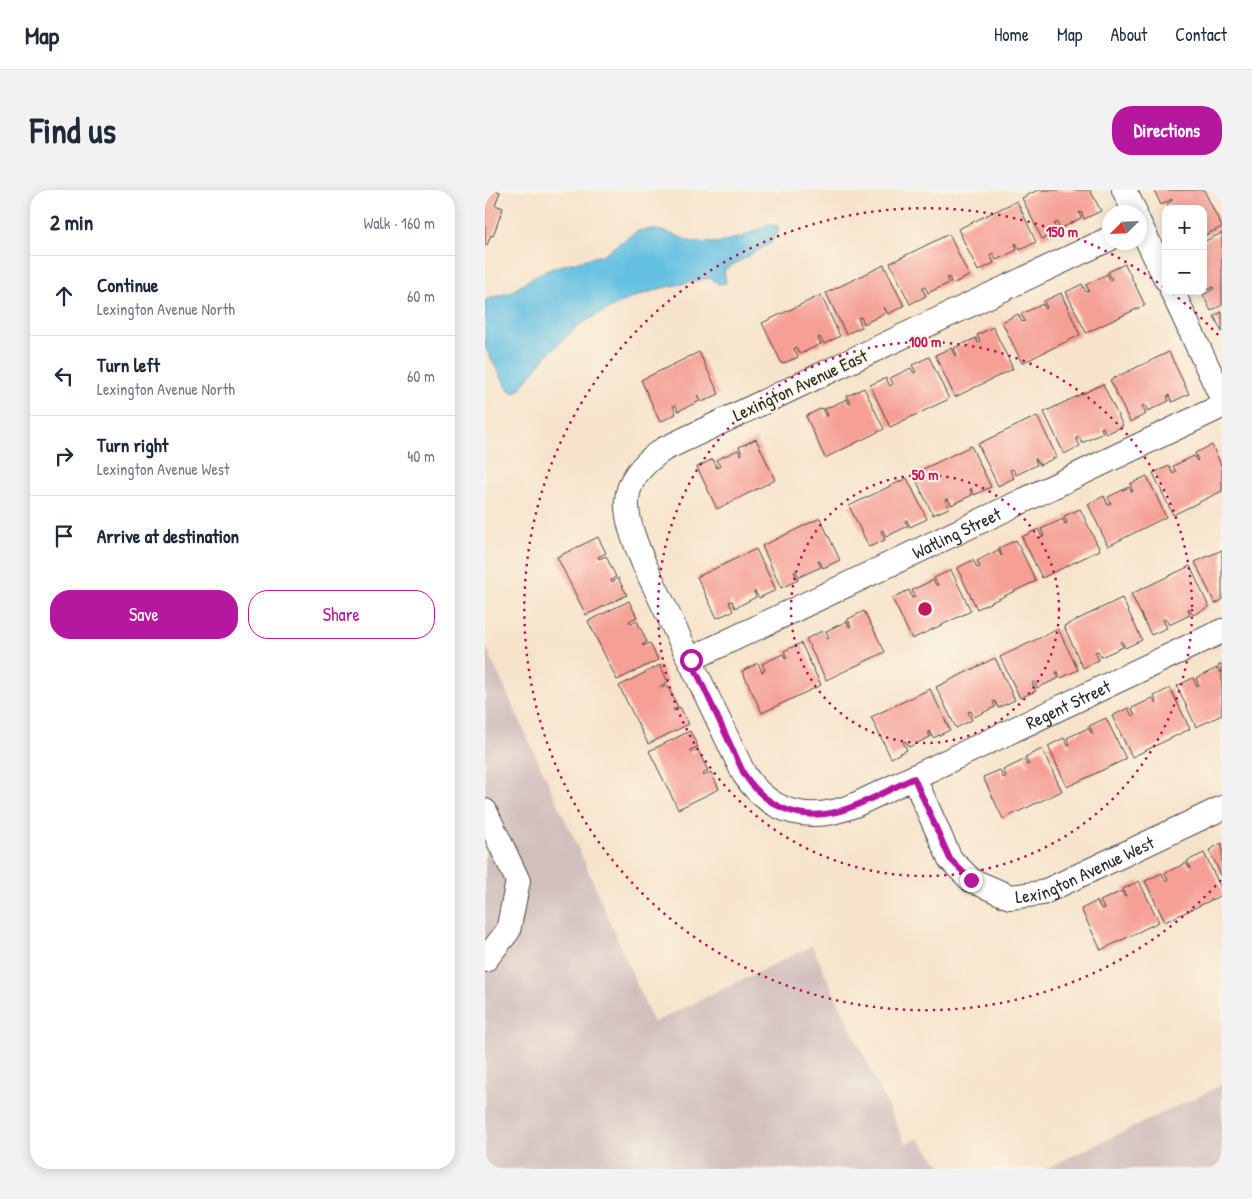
<!DOCTYPE html>
<html lang="en">
<head>
<meta charset="utf-8">
<style>
  :root { --surface:#fff; --page:#f2f2f3; --text:#1f2937; --muted:#747a83; --line:#e0e1e3; --accent:#b5179e }
  body { margin:0; font-family:"Patrick Hand",sans-serif; background:var(--page); color:var(--text) }
  .controls { position:absolute; right:15px; top:15px; display:grid; overflow:hidden; border-radius:10px; box-shadow:0 2px 12px #0003 }
  .controls button { width:45px; height:45px; display:grid; place-items:center; padding:0; border:0; border-bottom:1px solid var(--line); background:var(--surface); color:var(--text); font:25px sans-serif }
  .compass { position:absolute; left:617px; top:15px; width:45px; height:45px; border-radius:50%; background:var(--surface); box-shadow:0 2px 12px #0003; rotate:246deg }
  .stop { position:absolute; width:15px; height:15px; margin:-11px; border:4px solid #b5179e; border-radius:50%; background:#fff }
  .stop.end { background:#b5179e; border-color:#fff; box-shadow:0 1px 5px #0008 }
  .list { margin:0; padding:0; list-style:none }
  h2 { display:flex; justify-content:space-between; align-items:center; height:65px; margin:0; padding:0 20px; font-size:21px }
  h2 small { font-size:16px; font-weight:400; color:var(--muted) }
  .list li { display:grid; grid-template-columns:32px 1fr auto; gap:15px; align-items:center; box-sizing:border-box; height:80px; padding:0 20px; border-top:1px solid var(--line) }
  .list b { display:block; font-size:19px; white-space:nowrap }
  .list p { margin:0; font-size:16px; white-space:nowrap; color:var(--muted) }
  .list em { font-size:16px; font-style:normal; color:var(--muted) }
  .actions { display:flex; gap:10px; padding:15px 20px }
  .actions a { flex:1; padding:11px 0; border:1px solid var(--accent); border-radius:20px; text-align:center; font-size:18px; color:var(--accent) }
  .actions .main { background:var(--accent); color:#fff }
  .icon { flex:none; width:28px; height:28px; fill:none; stroke:currentColor; stroke-width:2; stroke-linecap:round; stroke-linejoin:round }
  .map { position:relative; flex:none; width:737px; height:979px; overflow:hidden; border-radius:20px }
  header { display:flex; align-items:center; gap:30px; box-sizing:border-box; height:70px; padding:0 25px; background:var(--surface); border-bottom:1px solid var(--line) }
  header strong { font-size:24px }
  nav { display:flex; gap:28px; margin-inline-start:auto; font-size:18px }
  .intro { display:flex; align-items:center; justify-content:space-between; box-sizing:border-box; height:120px; padding:0 30px }
  h1 { margin:0; font-size:35px }
  .button { padding:12px 22px; border-radius:20px; background:var(--accent); color:#fff; font-size:18px; font-weight:700 }
  main { display:flex; gap:30px; padding:0 30px }
  aside { flex:1; background:var(--surface); border-radius:20px; box-shadow:0 2px 12px #0003 }
  .map>svg:first-child { display:block }
  .industrial { fill:#d1bfbe }
  .water { fill:#64c0e2; stroke:#487686 }
  .building { fill:#f59f95 }
  .lines { fill:none; stroke-linecap:round; stroke-linejoin:round }
  .minor-casing { stroke:#4a4743; stroke-width:26 }
  .minor { stroke:#fff; stroke-width:24 }
  .route { stroke:#b5179e; stroke-width:6 }
  .ring { fill:none; stroke:#c2185b; stroke-width:2.5; stroke-dasharray:2.5 5 }
  .labels { text-anchor:middle; dominant-baseline:central; stroke-width:4; stroke-linejoin:round; paint-order:stroke }
  .street-label { font-size:18px; fill:#2b2b2b; stroke:#fcf5e5 }
  .centre { fill:#c2185b; stroke:#fcf5e5; stroke-width:2.5 }
  .ring-label { font-size:15px; text-anchor:middle; font-weight:bold; fill:#c2185b; stroke:#fcf5e5; stroke-width:4; stroke-linejoin:round; paint-order:stroke }
</style>
</head>
<body>
<header>
<strong>Map</strong>
<nav><a>Home</a><a>Map</a><a>About</a><a>Contact</a></nav>
</header>
<div class="intro"><h1>Find us</h1><a class="button">Directions</a></div>
<main>
<aside>
<h2>2 min<small>Walk · 160 m</small></h2>
<ul class="list">
<li><svg class="icon" aria-label="ahead" viewBox="0 0 24 24"><path d="M12 20V5M6 11l6-6 6 6"/></svg><div><b>Continue</b><p>Lexington Avenue North</p></div><em>60 m</em></li>
<li><svg class="icon" aria-label="left" viewBox="0 0 24 24"><path d="M17 20v-9H6M10 6l-5 5 5 5"/></svg><div><b>Turn left</b><p>Lexington Avenue North</p></div><em>60 m</em></li>
<li><svg class="icon" aria-label="right" viewBox="0 0 24 24"><path d="M7 20v-9h11M14 6l5 5-5 5"/></svg><div><b>Turn right</b><p>Lexington Avenue West</p></div><em>40 m</em></li>
<li><svg class="icon" aria-label="arrive" viewBox="0 0 24 24"><path d="M6 21V4h12l-3 4 3 4H6"/></svg><div><b>Arrive at destination</b></div></li>
</ul>
<div class="actions"><a class="main">Save</a><a>Share</a></div>
</aside>
<div class="map">
<svg width="737" height="979" viewBox="0 0 737 979">
  <rect width="100%" height="100%" fill="#fcf5e5"/>
  <filter id="ink" filterUnits="userSpaceOnUse"><feTurbulence type="fractalNoise" baseFrequency=".02" numOctaves="2"/><feDisplacementMap in="SourceGraphic" scale="10" xChannelSelector="R" yChannelSelector="G"/><feConvolveMatrix kernelMatrix="1 2 1 2 8 2 1 2 1" color-interpolation-filters="sRGB"/></filter>
  <filter id="wash" filterUnits="userSpaceOnUse"><feTurbulence type="fractalNoise" baseFrequency=".0096" numOctaves="4" result="noise"/><feDisplacementMap in="SourceGraphic" scale="20" xChannelSelector="R" yChannelSelector="G"/><feGaussianBlur stdDeviation="1.12" result="paint"/><feColorMatrix in="noise" values="0 0 0 0 0 0 0 0 0 0 0 0 0 0 0 0 0 1.4 0 .05"/><feComposite in="paint" operator="in"/></filter>
  <g filter="url(#wash)">
    <rect width="100%" height="100%" fill="#f7e3cb"/>
    <!-- industrial -->
    <g class="industrial">
      <path d="M 0,455 L 100,673 L 168,833 L 327,756 L 420,953 L 433,948 L 459,979 L 0,979 Z"/>
      <path d="M 737,895 L 737,979 L 560,979 Z"/>
    </g>
    <!-- water -->
    <path class="water" d="M 284,34 L 293,36 L 293,43 L 286,53 L 239,80 L 241,93 L 234,94 L 225,88 L 177,98 L 144,109 L 95,134 L 62,165 L 34,200 L 28,203 L 22,198 L 0,157 L 0,110 L 26,102 L 53,84 L 71,77 L 117,65 L 153,41 L 167,39 L 182,42 L 207,52 L 230,53 L 257,47 Z"/>
    <g id="blocks">
      <!-- building -->
      <g class="building">
        <path d="M 0,0 L 9,0 L 15,2 L 10,15 L 18,18 L 8,46 L 6,45 L 2,55 L 0,56 Z"/>
        <path d="M 553,0 L 605,0 L 616,21 L 599,29 L 596,22 L 594,23 L 596,28 L 575,39 L 572,32 L 569,34 L 573,42 L 557,49 L 537,8 Z"/>
        <path d="M 669,0 L 719,0 L 737,37 L 718,46 L 718,19 L 685,19 L 682,14 L 687,11 L 687,9 L 676,15 Z"/>
        <path d="M 532,11 L 551,52 L 535,60 L 531,53 L 530,54 L 532,60 L 511,70 L 508,63 L 505,65 L 509,73 L 493,81 L 473,39 Z"/>
        <path d="M 737,43 L 737,115 L 726,121 L 718,105 L 729,99 L 728,97 L 723,100 L 718,91 L 718,52 Z"/>
        <path d="M 464,44 L 484,86 L 467,94 L 464,87 L 462,88 L 464,93 L 443,103 L 440,97 L 437,98 L 441,106 L 425,114 L 405,73 Z"/>
        <path d="M 640,74 L 660,115 L 601,143 L 581,102 L 597,94 L 601,102 L 604,101 L 601,95 L 622,84 L 625,90 L 627,89 L 623,82 Z"/>
        <path d="M 399,75 L 419,116 L 403,124 L 399,117 L 398,118 L 400,123 L 379,134 L 376,127 L 373,128 L 377,137 L 361,144 L 341,103 Z"/>
        <path d="M 576,103 L 595,145 L 537,173 L 517,132 L 533,124 L 537,132 L 540,131 L 536,124 L 558,114 L 560,119 L 562,118 L 559,111 Z"/>
        <path d="M 336,105 L 355,146 L 339,154 L 335,147 L 333,148 L 336,154 L 315,164 L 311,157 L 309,159 L 313,167 L 297,174 L 277,133 Z"/>
        <path d="M 737,122 L 737,142 L 729,126 Z"/>
        <path d="M 508,137 L 528,179 L 470,207 L 450,165 L 466,158 L 470,166 L 472,165 L 469,158 L 491,148 L 493,153 L 495,152 L 492,145 Z"/>
        <path d="M 214,162 L 234,204 L 217,212 L 214,205 L 212,206 L 215,211 L 193,221 L 190,215 L 188,216 L 191,224 L 175,232 L 156,190 Z"/>
        <path d="M 684,162 L 704,204 L 687,212 L 684,205 L 682,206 L 684,211 L 663,221 L 660,215 L 657,216 L 661,224 L 645,232 L 625,190 Z"/>
        <path d="M 444,167 L 464,209 L 405,237 L 385,195 L 401,188 L 405,196 L 408,194 L 405,188 L 426,178 L 429,183 L 431,182 L 427,175 Z"/>
        <path d="M 618,194 L 638,236 L 621,244 L 618,237 L 616,238 L 618,243 L 597,253 L 594,247 L 591,248 L 595,256 L 579,264 L 559,222 Z"/>
        <path d="M 379,198 L 399,239 L 340,268 L 321,226 L 337,218 L 341,227 L 343,225 L 340,219 L 362,209 L 364,214 L 366,213 L 362,206 Z"/>
        <path d="M 552,226 L 572,267 L 555,275 L 551,269 L 550,269 L 552,275 L 531,285 L 528,279 L 525,280 L 529,288 L 513,296 L 493,254 Z"/>
        <path d="M 271,249 L 290,290 L 232,319 L 212,277 L 228,269 L 232,278 L 235,276 L 231,270 L 253,260 L 256,265 L 257,264 L 254,257 Z"/>
        <path d="M 727,255 L 737,277 L 737,301 L 688,325 L 668,283 L 684,276 L 688,284 L 691,282 L 688,276 L 709,266 L 712,271 L 713,270 L 710,263 Z"/>
        <path d="M 486,256 L 506,297 L 489,305 L 486,298 L 485,300 L 487,305 L 466,315 L 463,309 L 460,310 L 464,318 L 448,325 L 428,284 Z"/>
        <path d="M 662,286 L 681,327 L 623,356 L 603,314 L 619,306 L 623,315 L 626,313 L 623,307 L 644,297 L 647,302 L 648,301 L 645,294 Z"/>
        <path d="M 422,288 L 442,329 L 425,337 L 422,330 L 420,331 L 423,336 L 401,347 L 398,340 L 396,341 L 400,350 L 384,357 L 364,316 Z"/>
        <path d="M 595,319 L 615,360 L 557,388 L 537,347 L 553,339 L 557,347 L 559,346 L 556,339 L 578,329 L 580,334 L 582,333 L 579,326 Z"/>
        <path d="M 335,328 L 355,370 L 338,378 L 335,371 L 333,371 L 336,377 L 314,387 L 311,381 L 309,382 L 313,390 L 296,398 L 277,356 Z"/>
        <path d="M 113,347 L 121,363 L 113,367 L 114,369 L 121,366 L 131,387 L 126,390 L 127,392 L 133,388 L 142,405 L 101,425 L 72,367 Z"/>
        <path d="M 531,350 L 551,391 L 492,419 L 472,378 L 488,370 L 492,378 L 495,377 L 492,371 L 513,360 L 516,366 L 517,365 L 514,358 Z"/>
        <path d="M 271,359 L 291,400 L 274,408 L 270,401 L 269,402 L 271,407 L 250,418 L 247,411 L 244,412 L 248,421 L 232,428 L 212,387 Z"/>
        <path d="M 737,360 L 737,410 L 730,414 L 710,372 Z"/>
        <path d="M 705,376 L 724,417 L 708,425 L 704,418 L 703,419 L 705,425 L 684,435 L 681,429 L 678,430 L 682,438 L 666,445 L 646,404 Z"/>
        <path d="M 466,380 L 486,421 L 427,449 L 407,408 L 424,400 L 427,408 L 430,407 L 427,400 L 448,390 L 451,395 L 453,395 L 449,388 Z"/>
        <path d="M 637,408 L 657,450 L 640,458 L 637,451 L 635,452 L 638,457 L 616,467 L 613,461 L 610,462 L 614,470 L 598,478 L 579,436 Z"/>
        <path d="M 144,411 L 152,427 L 144,431 L 146,434 L 152,431 L 162,452 L 157,455 L 158,456 L 165,453 L 173,470 L 132,490 L 103,431 Z"/>
        <path d="M 379,421 L 400,462 L 341,490 L 321,449 L 337,441 L 341,449 L 344,448 L 341,441 L 362,431 L 364,437 L 366,436 L 363,429 Z"/>
        <path d="M 573,439 L 593,480 L 576,488 L 573,482 L 571,482 L 574,488 L 552,498 L 549,491 L 547,493 L 551,501 L 535,508 L 515,467 Z"/>
        <path d="M 316,453 L 336,495 L 277,523 L 257,481 L 273,473 L 277,482 L 280,480 L 277,474 L 298,464 L 301,469 L 302,468 L 299,461 Z"/>
        <path d="M 510,468 L 530,510 L 513,518 L 510,511 L 508,512 L 510,517 L 489,527 L 486,521 L 483,522 L 487,530 L 471,538 L 451,497 Z"/>
        <path d="M 737,474 L 737,525 L 711,537 L 692,496 L 708,488 L 712,496 L 714,495 L 711,488 L 732,478 L 735,483 L 737,482 L 733,476 Z"/>
        <path d="M 175,475 L 183,492 L 175,496 L 176,498 L 182,495 L 193,517 L 188,519 L 189,521 L 195,517 L 204,534 L 163,554 L 134,496 Z"/>
        <path d="M 685,498 L 705,539 L 647,567 L 627,526 L 643,518 L 647,526 L 650,525 L 647,518 L 668,508 L 670,513 L 672,513 L 669,506 Z"/>
        <path d="M 445,499 L 465,540 L 448,548 L 444,541 L 443,542 L 445,547 L 424,557 L 421,551 L 418,552 L 422,560 L 406,568 L 386,527 Z"/>
        <path d="M 621,528 L 641,569 L 582,597 L 563,556 L 579,548 L 583,556 L 585,555 L 582,548 L 603,538 L 606,543 L 608,543 L 604,536 Z"/>
        <path d="M 205,541 L 213,557 L 205,560 L 206,563 L 213,560 L 223,581 L 218,584 L 219,586 L 226,582 L 234,599 L 193,619 L 164,561 Z"/>
        <path d="M 557,559 L 577,601 L 518,629 L 498,587 L 515,580 L 518,588 L 521,586 L 518,580 L 539,570 L 542,575 L 544,574 L 540,567 Z"/>
        <path d="M 737,653 L 737,687 L 724,660 Z"/>
        <path d="M 719,663 L 737,700 L 737,705 L 680,732 L 660,691 L 677,683 L 680,691 L 683,690 L 680,683 L 701,673 L 704,678 L 706,678 L 702,671 Z"/>
        <path d="M 654,691 L 674,732 L 616,760 L 596,719 L 612,711 L 616,719 L 619,718 L 615,711 L 637,701 L 639,706 L 641,706 L 638,699 Z"/>
      </g>
    </g>
  </g>
  <g filter="url(#ink)">
    <use href="#blocks" fill-opacity="0" stroke="#4a4743" stroke-width="1"/>
    <g class="lines">
      <defs>
        <g id="minor">
          <path d="M 639,0 L 650,22"/>
          <path d="M 654,33 L 681,89"/>
          <path id="s1" d="M 624,49 L 179,259 C 128,293 138,323 159,374 L 259,584 C 286,625 326,633 370,615 L 737,441"/>
          <path d="M 687,101 L 737,208"/>
          <path id="s2" d="M 206,469 L 737,216"/>
          <path id="s3" d="M 429,588 L 465,669 L 486,690 L 525,707 L 557,703 L 737,618"/>
          <path d="M 0,621 L 33,691 L 23,741 L 0,770"/>
        </g>
      </defs>
      <!-- minor casing -->
      <use href="#minor" class="minor-casing"/>
      <!-- minor -->
      <use href="#minor" class="minor"/>
    </g>
  </g>
  <g class="lines" filter="url(#ink)">
    <!-- route -->
    <path class="route" d="M 206,470 L 259,584 C 281,617 313,631 351,622 C 374,617 407,598 429,588 L 465,669 L 486,690"/>
  </g>
  <!-- distance rings -->
  <g class="ring">
    <circle cx="440" cy="419" r="134"/>
    <circle cx="440" cy="419" r="267"/>
    <path d="M736 690A401 401 0 1 1 679 97M687 103A401 401 0 0 1 736 148"/>
  </g>
  <g class="labels">
    <!-- street labels -->
    <g class="street-label">
      <text transform="translate(315 195) rotate(-25)">Lexington Avenue East</text>
      <text stroke="none"><textPath href="#s2" startOffset="294">Watling Street</textPath></text>
      <text stroke="none"><textPath href="#s1" startOffset="1219">Regent Street</textPath></text>
      <text stroke="none"><textPath href="#s3" startOffset="241">Lexington Avenue West</textPath></text>
    </g>
  </g>
  <circle cx="440" cy="419" r="8" class="centre"/>
  <g class="ring-label">
    <text x="577" y="47">150 m</text>
    <text x="440" y="157">100 m</text>
    <text x="440" y="290">50 m</text>
  </g>
</svg>
<div class="controls">
<button>+</button>
<button>−</button>
</div>
<svg class="compass" viewBox="-18 -18 36 36"><path d="M0-13l5 13h-10z" fill="#e53935"/><path d="M0 13l5-13h-10z" fill="#747a83"/></svg>
<div class="stop" style="left:206px;top:470px"></div>
<div class="stop end" style="left:486px;top:690px"></div>
</div>
</main>
</body>
</html>
